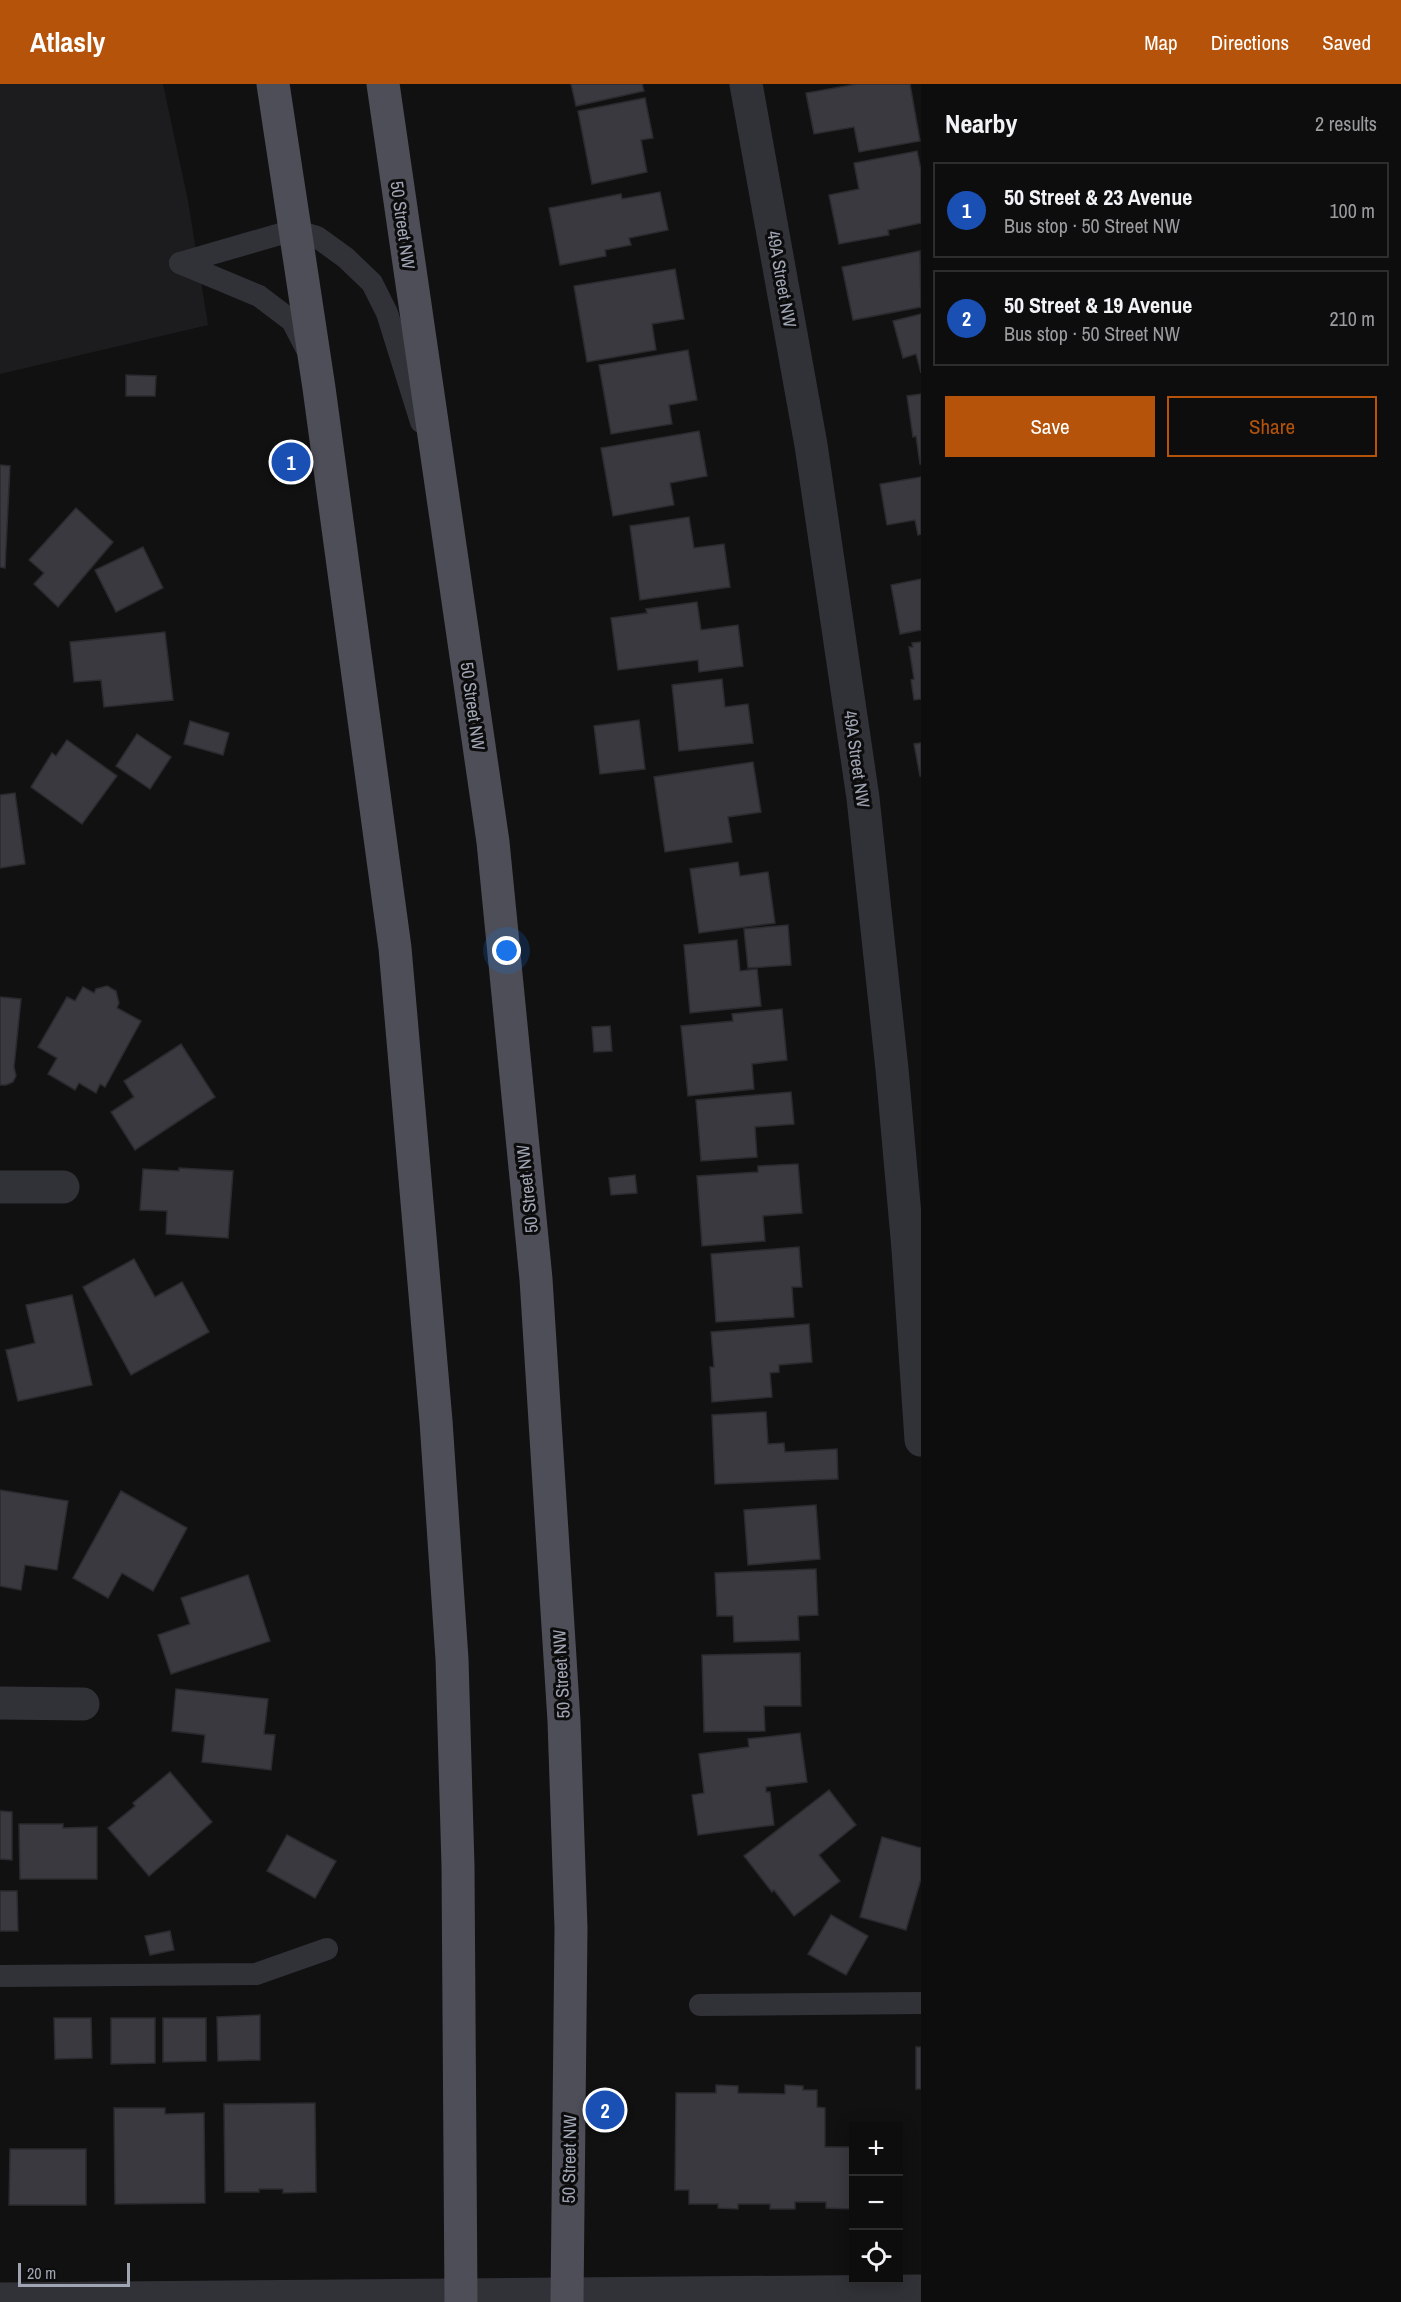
<!DOCTYPE html>
<html lang="en">
<head>
<meta charset="utf-8">
<style>
  :root { --surface:#0d0d0e; --page:#1b1b1c; --text:#f1f3f6; --muted:#9a9c9e; --line:#2d2d2e; --accent:#b45309 }
  body { margin:0; font-family:"Archivo Narrow",sans-serif; background:var(--page); color:var(--text) }
  .controls { position:absolute; right:18px; bottom:18px; display:grid; overflow:hidden; border-radius:0px; box-shadow:0 3px 15px #0003 }
  .controls button { width:54px; height:54px; display:grid; place-items:center; padding:0; border:0; border-bottom:2px solid var(--line); background:var(--surface); color:var(--text); font:30px sans-serif }
  .scale { position:absolute; left:18px; bottom:15px; width:112px; box-sizing:border-box; padding-left:6px; border:3px solid #a0a5b4; border-top:0; font-size:16px; line-height:21px; white-space:nowrap; color:#a0a5b4; -webkit-text-stroke:4px #0c0c0d; paint-order:stroke }
  .you { position:absolute; left:507px; top:867px; width:21px; height:21px; margin:-15px; border:4px solid #fff; border-radius:50%; background:#1a73e8; box-shadow:0 0 0 9px #1a73e833 }
  .badge { display:grid; place-items:center; width:39px; height:39px; border-radius:50%; background:var(--accent); color:#fff; font-size:20px; font-weight:700 }
  .pin { position:absolute; translate:-50% -50%; border:3px solid #fff; box-shadow:0 2px 6px #0006 }
  .list { margin:0; padding:0; list-style:none }
  h2 { display:flex; justify-content:space-between; align-items:center; height:78px; margin:0; padding:0 24px; font-size:26px }
  h2 small { font-size:20px; font-weight:400; color:var(--muted) }
  .list li { display:grid; grid-template-columns:39px 1fr auto; gap:18px; align-items:center; box-sizing:border-box; height:96px; margin:0 12px 12px; padding:0 12px; border:2px solid var(--line); border-radius:0px }
  .list b { display:block; font-size:22px; white-space:nowrap }
  .list p { margin:0; font-size:20px; white-space:nowrap; color:var(--muted) }
  .list em { font-size:20px; font-style:normal; color:var(--muted) }
  .actions { display:flex; gap:12px; padding:18px 24px }
  .actions a { flex:1; padding:14px 0; border:2px solid var(--accent); border-radius:0px; text-align:center; font-size:21px; color:var(--accent) }
  .actions .main { background:var(--accent); color:#fff }
  .icon { flex:none; width:33px; height:33px; fill:none; stroke:currentColor; stroke-width:2; stroke-linecap:round; stroke-linejoin:round }
  .map { position:relative; flex:none; width:921px; height:2218px; overflow:hidden }
  header { display:flex; align-items:center; gap:36px; box-sizing:border-box; height:84px; padding:0 30px; background:var(--accent); color:#fff }
  header strong { font-size:28px }
  nav { display:flex; gap:33px; margin-inline-start:auto; font-size:21px }
  main { display:flex }
  aside { flex:1; background:var(--surface) }
  .map>svg:first-child { display:block }
  .built { fill:#1c1c1f }
  .building { fill:#3a393f; stroke:#2b2a2e; stroke-width:1.5 }
  .lines { fill:none; stroke-linecap:round; stroke-linejoin:round }
  .service { stroke:#313238; stroke-width:22 }
  .minor { stroke:#313238; stroke-width:33 }
  .tertiary { stroke:#313238; stroke-width:33 }
  .primary { stroke:#4d4e57; stroke-width:33 }
  .labels { text-anchor:middle; dominant-baseline:central; stroke-width:6; stroke-linejoin:round; paint-order:stroke }
  .street-label { font-size:18px; fill:#a0a5b4; stroke:#0c0c0d }
</style>
</head>
<body>
<header>
<strong>Atlasly</strong>
<nav><a>Map</a><a>Directions</a><a>Saved</a></nav>
</header>
<main>
<div class="map">
<svg width="921" height="2218" viewBox="0 0 921 2218">
  <rect width="100%" height="100%" fill="#111112"/>
  <!-- built -->
  <path class="built" d="M 0,0 L 163,0 L 188,117 L 208,241 L 0,290 Z"/>
  <!-- building -->
  <g class="building">
    <path d="M 571,0 L 642,0 L 644,7 L 576,22 Z"/>
    <path d="M 857,0 L 910,0 L 920,57 L 859,68 L 854,43 L 814,50 L 806,9 Z"/>
    <path d="M 645,14 L 653,54 L 641,56 L 647,88 L 592,100 L 578,27 Z"/>
    <path d="M 917,67 L 921,86 L 921,139 L 888,146 L 889,151 L 839,160 L 829,111 L 859,105 L 854,79 Z"/>
    <path d="M 660,108 L 668,146 L 629,154 L 631,161 L 605,166 L 606,172 L 560,181 L 549,124 L 621,110 L 622,115 Z"/>
    <path d="M 920,167 L 921,223 L 853,236 L 842,183 Z"/>
    <path d="M 675,185 L 684,235 L 652,240 L 656,266 L 587,278 L 574,202 Z"/>
    <path d="M 921,230 L 921,289 L 916,270 L 903,274 L 893,237 Z"/>
    <path d="M 688,266 L 697,316 L 669,321 L 672,340 L 611,350 L 599,281 Z"/>
    <path d="M 126,291 L 156,292 L 155,312 L 126,312 Z"/>
    <path d="M 921,310 L 921,380 L 920,380 L 916,352 L 913,353 L 907,312 Z"/>
    <path d="M 699,347 L 707,392 L 670,399 L 674,421 L 613,432 L 601,364 Z"/>
    <path d="M 0,381 L 10,382 L 5,484 L 0,483 Z"/>
    <path d="M 921,393 L 921,450 L 918,451 L 915,436 L 887,441 L 880,400 Z"/>
    <path d="M 76,424 L 113,458 L 58,523 L 34,500 L 44,489 L 29,476 Z"/>
    <path d="M 689,433 L 694,464 L 724,460 L 730,503 L 640,516 L 630,442 Z"/>
    <path d="M 143,463 L 163,504 L 116,528 L 95,486 Z"/>
    <path d="M 921,495 L 921,546 L 900,550 L 891,501 Z"/>
    <path d="M 697,518 L 701,546 L 738,541 L 743,582 L 699,588 L 698,576 L 618,586 L 611,534 L 647,529 L 646,525 Z"/>
    <path d="M 165,548 L 173,616 L 104,623 L 101,596 L 74,598 L 70,558 Z"/>
    <path d="M 921,558 L 921,615 L 914,616 L 911,596 L 914,595 L 909,563 L 913,563 L 912,559 Z"/>
    <path d="M 722,595 L 725,623 L 748,620 L 753,659 L 679,667 L 672,601 Z"/>
    <path d="M 639,636 L 645,685 L 600,690 L 594,642 Z"/>
    <path d="M 190,637 L 229,649 L 223,671 L 184,660 Z"/>
    <path d="M 137,650 L 171,673 L 150,705 L 116,682 Z"/>
    <path d="M 67,656 L 117,692 L 82,740 L 31,703 L 52,669 L 56,672 Z"/>
    <path d="M 921,659 L 921,692 L 920,692 L 914,660 Z"/>
    <path d="M 753,678 L 761,728 L 728,733 L 732,758 L 665,768 L 654,693 Z"/>
    <path d="M 15,709 L 25,780 L 0,784 L 0,711 Z"/>
    <path d="M 738,778 L 740,792 L 768,788 L 775,839 L 699,849 L 690,785 Z"/>
    <path d="M 788,841 L 791,881 L 748,884 L 744,845 Z"/>
    <path d="M 737,856 L 740,887 L 757,885 L 761,922 L 690,929 L 684,861 Z"/>
    <path d="M 107,902 L 116,907 L 119,919 L 117,924 L 141,937 L 105,1003 L 100,1000 L 96,1009 L 79,999 L 75,1006 L 48,990 L 57,974 L 38,963 L 67,913 L 75,917 L 83,903 L 94,909 L 96,905 Z"/>
    <path d="M 0,913 L 21,915 L 14,983 L 16,992 L 13,998 L 6,1001 L 0,1001 Z"/>
    <path d="M 782,925 L 787,976 L 752,980 L 754,1005 L 688,1012 L 681,942 L 733,937 L 732,930 Z"/>
    <path d="M 610,942 L 612,967 L 594,968 L 592,943 Z"/>
    <path d="M 181,960 L 215,1013 L 135,1066 L 111,1028 L 134,1013 L 124,997 Z"/>
    <path d="M 791,1008 L 794,1040 L 755,1043 L 757,1073 L 701,1077 L 696,1016 Z"/>
    <path d="M 798,1080 L 802,1129 L 763,1132 L 765,1157 L 702,1162 L 697,1092 L 758,1088 L 758,1082 Z"/>
    <path d="M 179,1084 L 233,1087 L 228,1154 L 166,1150 L 167,1127 L 140,1126 L 143,1085 L 179,1087 Z"/>
    <path d="M 635,1091 L 637,1109 L 611,1111 L 609,1094 Z"/>
    <path d="M 799,1163 L 802,1203 L 792,1203 L 794,1233 L 716,1238 L 711,1170 Z"/>
    <path d="M 134,1175 L 155,1213 L 182,1198 L 209,1248 L 131,1291 L 83,1203 Z"/>
    <path d="M 72,1211 L 92,1301 L 18,1317 L 6,1266 L 35,1259 L 26,1221 Z"/>
    <path d="M 809,1240 L 812,1278 L 779,1281 L 779,1288 L 770,1289 L 772,1313 L 712,1318 L 710,1283 L 714,1283 L 711,1248 Z"/>
    <path d="M 766,1328 L 768,1360 L 784,1359 L 785,1368 L 837,1365 L 838,1395 L 715,1400 L 712,1331 Z"/>
    <path d="M 0,1406 L 68,1417 L 57,1486 L 25,1481 L 21,1506 L 0,1502 Z"/>
    <path d="M 121,1407 L 187,1444 L 153,1507 L 122,1489 L 108,1514 L 73,1494 Z"/>
    <path d="M 816,1421 L 820,1475 L 748,1481 L 744,1426 Z"/>
    <path d="M 816,1485 L 818,1531 L 798,1532 L 799,1556 L 734,1558 L 733,1532 L 717,1532 L 715,1489 Z"/>
    <path d="M 248,1491 L 270,1557 L 171,1590 L 158,1551 L 190,1540 L 181,1514 Z"/>
    <path d="M 800,1569 L 801,1622 L 764,1622 L 765,1647 L 704,1648 L 702,1571 Z"/>
    <path d="M 176,1605 L 268,1615 L 264,1650 L 275,1651 L 271,1686 L 202,1678 L 205,1651 L 172,1647 Z"/>
    <path d="M 800,1649 L 807,1698 L 766,1703 L 766,1708 L 770,1708 L 774,1741 L 698,1751 L 692,1711 L 704,1709 L 699,1670 L 749,1663 L 748,1655 Z"/>
    <path d="M 170,1688 L 212,1738 L 149,1792 L 108,1744 L 135,1722 L 133,1719 Z"/>
    <path d="M 829,1706 L 856,1741 L 819,1771 L 840,1797 L 794,1832 L 774,1806 L 772,1808 L 744,1772 Z"/>
    <path d="M 0,1727 L 12,1728 L 12,1776 L 0,1775 Z"/>
    <path d="M 19,1740 L 63,1740 L 63,1744 L 97,1743 L 97,1795 L 20,1795 Z"/>
    <path d="M 287,1751 L 336,1777 L 315,1814 L 267,1787 Z"/>
    <path d="M 882,1753 L 921,1764 L 921,1795 L 906,1846 L 860,1833 Z"/>
    <path d="M 0,1807 L 17,1807 L 18,1847 L 0,1847 Z"/>
    <path d="M 831,1831 L 868,1852 L 846,1891 L 808,1870 Z"/>
    <path d="M 170,1847 L 174,1866 L 150,1871 L 145,1852 Z"/>
    <path d="M 260,1931 L 260,1976 L 218,1977 L 217,1933 Z"/>
    <path d="M 54,1934 L 91,1934 L 92,1974 L 55,1975 Z"/>
    <path d="M 111,1934 L 155,1934 L 155,1979 L 111,1980 Z"/>
    <path d="M 163,1934 L 206,1934 L 206,1977 L 163,1978 Z"/>
    <rect x="916" y="1963" width="5" height="42"/>
    <path d="M 716,2001 L 738,2002 L 738,2009 L 785,2010 L 785,2001 L 803,2002 L 803,2006 L 817,2006 L 817,2023 L 825,2024 L 825,2063 L 854,2063 L 854,2119 L 851,2119 L 850,2125 L 826,2124 L 826,2118 L 795,2118 L 795,2125 L 770,2125 L 770,2120 L 738,2120 L 738,2125 L 718,2124 L 718,2120 L 689,2120 L 689,2106 L 675,2106 L 676,2009 L 716,2009 Z"/>
    <path d="M 315,2019 L 316,2108 L 283,2109 L 283,2105 L 259,2105 L 259,2108 L 225,2108 L 224,2020 Z"/>
    <path d="M 114,2024 L 165,2024 L 165,2030 L 204,2029 L 205,2119 L 115,2120 Z"/>
    <path d="M 10,2065 L 86,2065 L 86,2121 L 9,2121 Z"/>
  </g>
  <g class="lines">
    <!-- service -->
    <g class="service">
      <path d="M 180,179 L 294,146 L 317,153 L 346,174 L 372,199 L 387,229 L 421,338"/>
      <path d="M 180,179 L 259,212 L 292,237 L 306,264"/>
      <path d="M 0,1892 L 256,1890 L 327,1865"/>
      <path d="M 700,1921 L 921,1919"/>
    </g>
    <!-- minor -->
    <g class="minor">
      <path d="M 746,0 L 811,361 L 863,714 L 892,985 L 908,1165 L 921,1356"/>
      <path d="M 0,1103 L 63,1103"/>
      <path d="M 0,1619 L 83,1620"/>
    </g>
    <!-- tertiary -->
    <path class="tertiary" d="M 0,2215 L 921,2207"/>
    <!-- primary -->
    <g class="primary">
      <path d="M 273,0 L 319,304 L 395,864 L 436,1337 L 452,1575 L 458,1782 L 461,2218"/>
      <path d="M 383,0 L 493,758 L 536,1195 L 564,1637 L 571,1844 L 567,2218"/>
    </g>
  </g>
  <g class="labels">
    <!-- street labels -->
    <g class="street-label">
      <text transform="translate(403 141) rotate(82)">50 Street NW</text>
      <text transform="translate(782 195) rotate(80)">49A Street NW</text>
      <text transform="translate(473 622) rotate(82)">50 Street NW</text>
      <text transform="translate(857 675) rotate(82)">49A Street NW</text>
      <text transform="translate(527 1105) rotate(-96)">50 Street NW</text>
      <text transform="translate(561 1590) rotate(-93)">50 Street NW</text>
      <text transform="translate(569 2075) rotate(-89)">50 Street NW</text>
    </g>
  </g>
</svg>
<div class="controls">
<button>+</button>
<button>−</button>
<button><svg class="icon" aria-label="locate" viewBox="0 0 24 24"><circle cx="12" cy="12" r="6"/><path d="M12 2v4M12 18v4M2 12h4M18 12h4"/></svg></button>
</div>
<div class="scale">20 m</div>
<div class="you"></div>
<div class="pin badge" style="left:291px;top:378px;background:#1a4fb4">1</div>
<div class="pin badge" style="left:605px;top:2026px;background:#1a4fb4">2</div>
</div>
<aside>
<h2>Nearby<small>2 results</small></h2>
<ul class="list">
<li><span class="badge" style="background:#1a4fb4">1</span><div><b>50 Street &amp; 23 Avenue</b><p>Bus stop · 50 Street NW</p></div><em>100 m</em></li>
<li><span class="badge" style="background:#1a4fb4">2</span><div><b>50 Street &amp; 19 Avenue</b><p>Bus stop · 50 Street NW</p></div><em>210 m</em></li>
</ul>
<div class="actions"><a class="main">Save</a><a>Share</a></div>
</aside>
</main>
</body>
</html>
